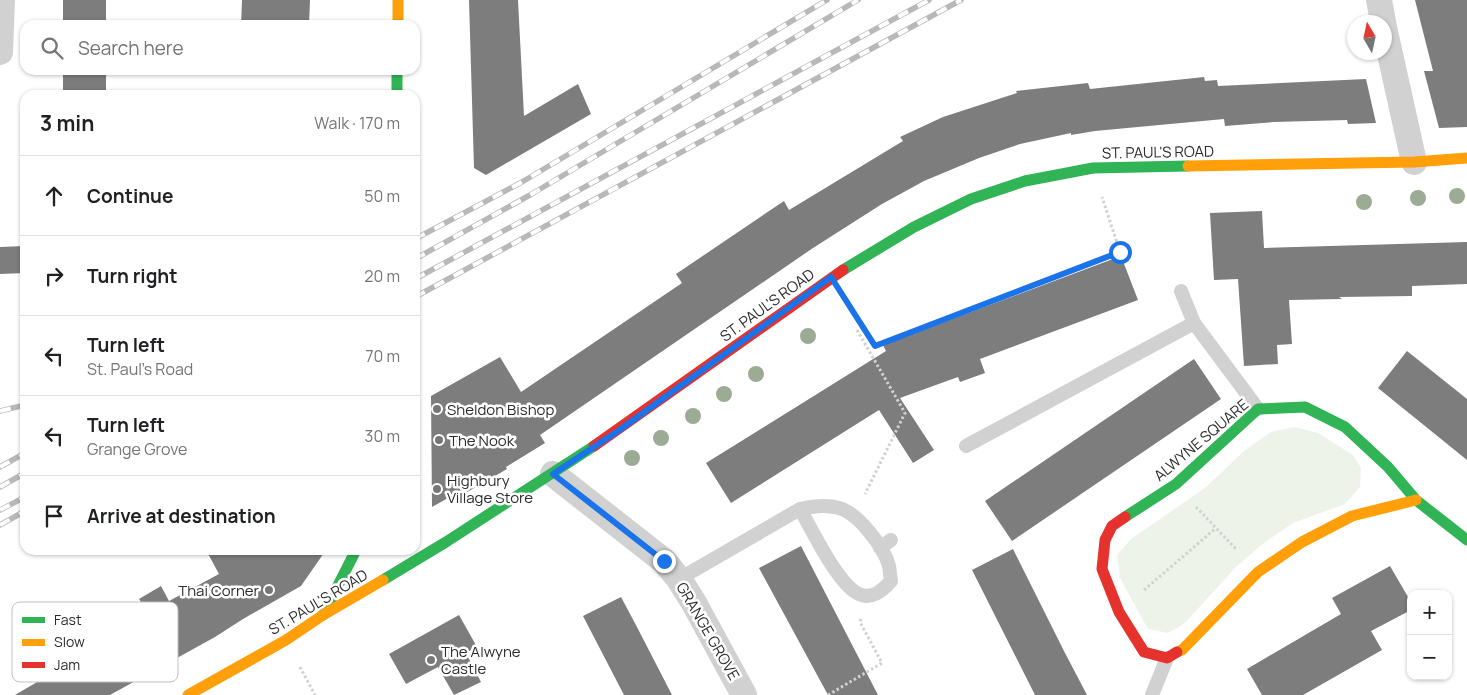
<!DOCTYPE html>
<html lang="en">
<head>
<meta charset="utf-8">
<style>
  :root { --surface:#fff; --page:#f6f6f6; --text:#202124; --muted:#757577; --line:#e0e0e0 }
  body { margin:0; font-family:Manrope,sans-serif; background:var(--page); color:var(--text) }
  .controls { position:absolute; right:15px; bottom:15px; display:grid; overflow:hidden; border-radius:10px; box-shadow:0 1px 4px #0004 }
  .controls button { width:45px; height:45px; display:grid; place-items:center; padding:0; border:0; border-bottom:1px solid var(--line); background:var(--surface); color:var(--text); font:25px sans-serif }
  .compass { position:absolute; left:1347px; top:15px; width:45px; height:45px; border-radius:50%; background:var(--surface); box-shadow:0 1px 4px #0004; rotate:351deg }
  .stop { position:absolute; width:15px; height:15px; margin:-11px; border:4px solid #1a73e8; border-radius:50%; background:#fff }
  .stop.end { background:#1a73e8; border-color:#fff; box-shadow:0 1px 5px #0008 }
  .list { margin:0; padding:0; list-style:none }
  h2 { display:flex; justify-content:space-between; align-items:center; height:65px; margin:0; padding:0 20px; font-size:21px }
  h2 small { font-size:16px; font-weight:400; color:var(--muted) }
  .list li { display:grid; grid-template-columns:32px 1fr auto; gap:15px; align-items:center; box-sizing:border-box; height:80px; padding:0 20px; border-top:1px solid var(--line) }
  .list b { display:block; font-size:19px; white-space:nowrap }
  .list p { margin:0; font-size:16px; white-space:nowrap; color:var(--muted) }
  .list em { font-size:16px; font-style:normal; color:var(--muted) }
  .icon { flex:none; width:28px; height:28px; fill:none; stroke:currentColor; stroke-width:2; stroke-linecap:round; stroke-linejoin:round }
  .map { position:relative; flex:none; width:1467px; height:695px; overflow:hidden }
  .search { position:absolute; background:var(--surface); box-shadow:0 1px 4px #0004; left:20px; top:20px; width:400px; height:55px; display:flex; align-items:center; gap:12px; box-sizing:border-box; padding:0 18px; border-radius:15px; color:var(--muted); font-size:19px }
  .panel { position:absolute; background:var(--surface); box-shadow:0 1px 4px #0004; left:20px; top:90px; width:400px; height:465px; border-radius:15px }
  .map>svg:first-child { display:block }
  .green { fill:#eef3ea }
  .building { fill:#7d7d7d }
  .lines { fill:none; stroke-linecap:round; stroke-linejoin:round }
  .path { stroke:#d1d1d1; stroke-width:3; stroke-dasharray:2.5 2.5; stroke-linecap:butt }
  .lane { stroke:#d1d1d1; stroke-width:14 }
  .street { stroke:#d1d1d1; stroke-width:26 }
  .fast { stroke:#30b455; stroke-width:11 }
  .slow { stroke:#ff9f0a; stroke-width:11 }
  .jam { stroke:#e5322d; stroke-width:11 }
  .rail-casing { stroke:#b8b8b8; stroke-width:5.5 }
  .rail { stroke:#fff; stroke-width:4; stroke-dasharray:11; stroke-linecap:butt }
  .tree { fill:#9cab93 }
  .route { stroke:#1a73e8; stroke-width:6 }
  .poi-dot { fill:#767676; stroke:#fff; stroke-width:2 }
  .labels { text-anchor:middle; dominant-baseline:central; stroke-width:5; stroke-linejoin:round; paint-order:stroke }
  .street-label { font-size:15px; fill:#2c2c2c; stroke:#fff }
  .poi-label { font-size:15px; fill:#2c2c2c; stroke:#fff; text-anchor:start }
  .key { fill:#fff; stroke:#c0c0c0; stroke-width:1 }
  .key-label { font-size:14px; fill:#2c2c2c }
</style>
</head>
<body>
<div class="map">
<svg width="1467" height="695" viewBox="0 0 1467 695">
  <rect width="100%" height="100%" fill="#fff"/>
  <!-- green -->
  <path class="green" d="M 1294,427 L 1318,433 L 1353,455 L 1361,468 L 1360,487 L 1345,504 L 1293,523 L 1261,545 L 1236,567 L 1184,624 L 1168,633 L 1148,629 L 1120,578 L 1117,555 L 1131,539 L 1205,488 L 1244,451 L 1271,432 Z"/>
  <!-- building -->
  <g class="building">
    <rect x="63" y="0" width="43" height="25"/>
    <path d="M 242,0 L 310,0 L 309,25 L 241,25 Z"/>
    <path d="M 469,0 L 518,0 L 524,116 L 578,84 L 591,114 L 486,175 L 474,168 Z"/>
    <path d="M 1415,0 L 1467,0 L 1467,127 L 1439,128 L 1424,71 L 1433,71 Z"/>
    <rect x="63" y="70" width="43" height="25"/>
    <path d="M 1204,77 L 1205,81 L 1217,80 L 1218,86 L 1366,79 L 1376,123 L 1348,124 L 1347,120 L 1274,122 L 1225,126 L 1224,119 L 1095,131 L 1071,135 L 1071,133 L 1020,144 L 979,158 L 924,181 L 882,204 L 813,248 L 540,435 L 545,443 L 506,467 L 507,469 L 450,502 L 448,498 L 432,507 L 431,396 L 500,357 L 521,392 L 682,283 L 676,274 L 784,201 L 789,210 L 903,141 L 900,137 L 943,117 L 1017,93 L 1016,91 L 1088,83 L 1090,89 Z"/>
    <path d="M 1262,211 L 1264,248 L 1467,242 L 1467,284 L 1412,286 L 1412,296 L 1339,297 L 1342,299 L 1289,300 L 1292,344 L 1277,345 L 1278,364 L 1244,366 L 1238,279 L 1214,280 L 1210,213 Z"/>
    <path d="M 25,246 L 25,273 L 0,274 L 0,247 Z"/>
    <path d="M 1121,256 L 1138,300 L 980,359 L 985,373 L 960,382 L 958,377 L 900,398 L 934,450 L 913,463 L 879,410 L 731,503 L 706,463 L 886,351 L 883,345 Z"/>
    <path d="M 1407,351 L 1467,399 L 1467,460 L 1378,388 Z"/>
    <path d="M 1194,359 L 1221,399 L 1012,541 L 985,501 Z"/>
    <path d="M 801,546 L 878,695 L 828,695 L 759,568 Z"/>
    <path d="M 1013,549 L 1065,653 L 1087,695 L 1035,695 L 972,570 Z"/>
    <path d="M 206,550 L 326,550 L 301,586 L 243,619 L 215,637 L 110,695 L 15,695 L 83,655 L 74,639 L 141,602 L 139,599 L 161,586 L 169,601 L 219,574 Z"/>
    <path d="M 1390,566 L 1411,602 L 1411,610 L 1371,631 L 1382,650 L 1303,695 L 1262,695 L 1247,669 L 1341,614 L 1332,598 Z"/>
    <path d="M 621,597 L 638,629 L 672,695 L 624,695 L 583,616 Z"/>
    <path d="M 459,615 L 477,647 L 466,653 L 481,682 L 454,695 L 438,667 L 406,684 L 389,654 Z"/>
  </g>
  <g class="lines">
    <!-- path -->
    <g class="path">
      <path d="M 847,303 L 875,346 L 1120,252 L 1102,197"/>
      <path d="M 857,330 L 905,413 L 865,494"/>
      <path d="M 1196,507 L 1237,550"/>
      <path d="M 1144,590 L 1215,529"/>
      <path d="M 300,667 L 315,695"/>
      <path d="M 828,695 L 882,663 L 860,622 L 861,619"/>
    </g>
    <!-- lane -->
    <g class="lane">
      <path d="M 1181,291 L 1194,323"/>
      <path d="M 966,446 L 1194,323 L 1258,409"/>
      <path d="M 880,548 L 891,540"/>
      <path d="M 679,579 L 800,509 C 813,506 826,504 839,508 C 858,513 884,547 889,566 C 890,571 890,576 891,581 C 882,591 871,601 857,593 C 837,582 812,530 800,509"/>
      <path d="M 1152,695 L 1167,658"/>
    </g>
    <!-- street -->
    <g class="street">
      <path d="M 1379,0 L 1383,22"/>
      <path d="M 1384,27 L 1414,162"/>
      <path d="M 0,52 L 2,0"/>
      <path d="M 553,474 L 664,561 L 679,579 L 694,603 L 744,695"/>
    </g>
    <!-- fast -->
    <g class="fast">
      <path d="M 397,70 L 397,95"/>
      <path d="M 843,270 L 914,227 L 971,199 L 1025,181 L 1093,168 L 1188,166"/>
      <path d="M 1125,517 L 1176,484 L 1258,409 L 1305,407 L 1345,427 L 1388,467 L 1416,500 L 1467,540"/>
      <path d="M 383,580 L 446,542 L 594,446"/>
      <path d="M 323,615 L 356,550"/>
    </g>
    <!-- slow -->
    <g class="slow">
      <path d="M 398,0 L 398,25"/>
      <path d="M 1188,166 L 1414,162 L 1467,158"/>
      <path d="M 1177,652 L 1182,650 L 1258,572 L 1302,542 L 1352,516 L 1416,500"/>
      <path d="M 188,695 L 286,640 L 323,615 L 383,580"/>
    </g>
    <!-- jam -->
    <g class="jam">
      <path d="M 594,446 L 843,270"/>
      <path d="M 1125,517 L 1112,526 L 1105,540 L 1102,569 L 1119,612 L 1144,652 L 1167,658 L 1177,652"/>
    </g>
    <defs>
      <g id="rail">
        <path d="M 415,239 L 522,182 L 827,0"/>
        <path d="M 415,259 L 530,195 L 858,0"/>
        <path d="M 415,279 L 929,0"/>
        <path d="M 415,297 L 961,0"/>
        <path d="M 0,411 L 25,405"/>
        <path d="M 0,467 L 25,453"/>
        <path d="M 0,487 L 25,473"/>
        <path d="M 0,510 L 25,497"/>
        <path d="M 0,525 L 25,511"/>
      </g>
    </defs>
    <!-- rail casing -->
    <use href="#rail" class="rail-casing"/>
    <!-- rail -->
    <use href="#rail" class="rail"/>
  </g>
  <!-- trees -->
  <g class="tree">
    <circle cx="1457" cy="196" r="8"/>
    <circle cx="1418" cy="198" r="8"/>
    <circle cx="1364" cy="202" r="8"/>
    <circle cx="808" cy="336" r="8"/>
    <circle cx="756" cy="374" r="8"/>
    <circle cx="724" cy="394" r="8"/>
    <circle cx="693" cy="416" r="8"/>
    <circle cx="661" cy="438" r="8"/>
    <circle cx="632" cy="458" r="8"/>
  </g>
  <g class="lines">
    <!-- route -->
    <path class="route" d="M 664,561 L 553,474 L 618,431 L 831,277 L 875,346 L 1120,252"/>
  </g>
  <!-- markers -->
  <g class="poi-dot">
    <circle cx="437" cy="409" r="5"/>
    <circle cx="439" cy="440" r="5"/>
    <circle cx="437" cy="489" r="5"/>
    <circle cx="269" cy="590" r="5"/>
    <circle cx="431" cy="660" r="5"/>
  </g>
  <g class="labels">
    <!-- street labels -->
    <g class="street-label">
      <text transform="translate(1158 152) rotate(-1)">ST. PAUL'S ROAD</text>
      <text transform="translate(767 305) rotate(-36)">ST. PAUL'S ROAD</text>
      <text transform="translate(1201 440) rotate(-40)">ALWYNE SQUARE</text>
      <text transform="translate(318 602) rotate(-31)">ST. PAUL'S ROAD</text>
      <text transform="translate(708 631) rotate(60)">GRANGE GROVE</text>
    </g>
    <!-- poi labels -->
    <g class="poi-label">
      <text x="447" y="409">Sheldon Bishop</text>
      <text x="449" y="440">The Nook</text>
      <text x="447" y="480">Highbury<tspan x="447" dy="17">Village Store</tspan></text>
      <text x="259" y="590" text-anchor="end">Thai Corner</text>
      <text x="441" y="651">The Alwyne<tspan x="441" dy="17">Castle</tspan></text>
    </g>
  </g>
  <!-- legend -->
  <rect x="12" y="602" width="166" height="80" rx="8" class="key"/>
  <rect x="22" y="617" width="23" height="6" fill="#30b455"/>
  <rect x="22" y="639" width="23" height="7" fill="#ff9f0a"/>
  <rect x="22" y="662" width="23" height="6" fill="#e5322d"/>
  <g class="key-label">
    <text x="54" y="625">Fast</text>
    <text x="54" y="647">Slow</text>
    <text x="54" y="670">Jam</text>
  </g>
</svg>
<div class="controls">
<button>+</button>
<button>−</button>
</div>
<svg class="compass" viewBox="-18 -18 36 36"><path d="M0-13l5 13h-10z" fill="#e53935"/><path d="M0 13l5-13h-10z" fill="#757577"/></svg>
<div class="stop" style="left:1120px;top:252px"></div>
<div class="stop end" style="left:664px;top:561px"></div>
<div class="search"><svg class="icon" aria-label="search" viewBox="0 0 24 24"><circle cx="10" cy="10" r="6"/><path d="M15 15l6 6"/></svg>Search here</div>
<section class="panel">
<h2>3 min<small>Walk · 170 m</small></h2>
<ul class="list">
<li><svg class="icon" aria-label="ahead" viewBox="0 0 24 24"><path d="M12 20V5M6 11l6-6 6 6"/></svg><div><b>Continue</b></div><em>50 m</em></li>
<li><svg class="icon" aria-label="right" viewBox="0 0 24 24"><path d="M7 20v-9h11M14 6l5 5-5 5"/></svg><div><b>Turn right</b></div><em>20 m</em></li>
<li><svg class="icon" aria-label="left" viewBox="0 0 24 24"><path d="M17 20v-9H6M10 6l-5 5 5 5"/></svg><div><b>Turn left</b><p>St. Paul's Road</p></div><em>70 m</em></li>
<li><svg class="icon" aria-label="left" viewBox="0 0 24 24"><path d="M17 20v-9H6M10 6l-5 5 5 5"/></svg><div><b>Turn left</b><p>Grange Grove</p></div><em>30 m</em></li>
<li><svg class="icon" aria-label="arrive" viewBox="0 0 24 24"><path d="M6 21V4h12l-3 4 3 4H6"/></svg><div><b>Arrive at destination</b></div></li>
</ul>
</section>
</div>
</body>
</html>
